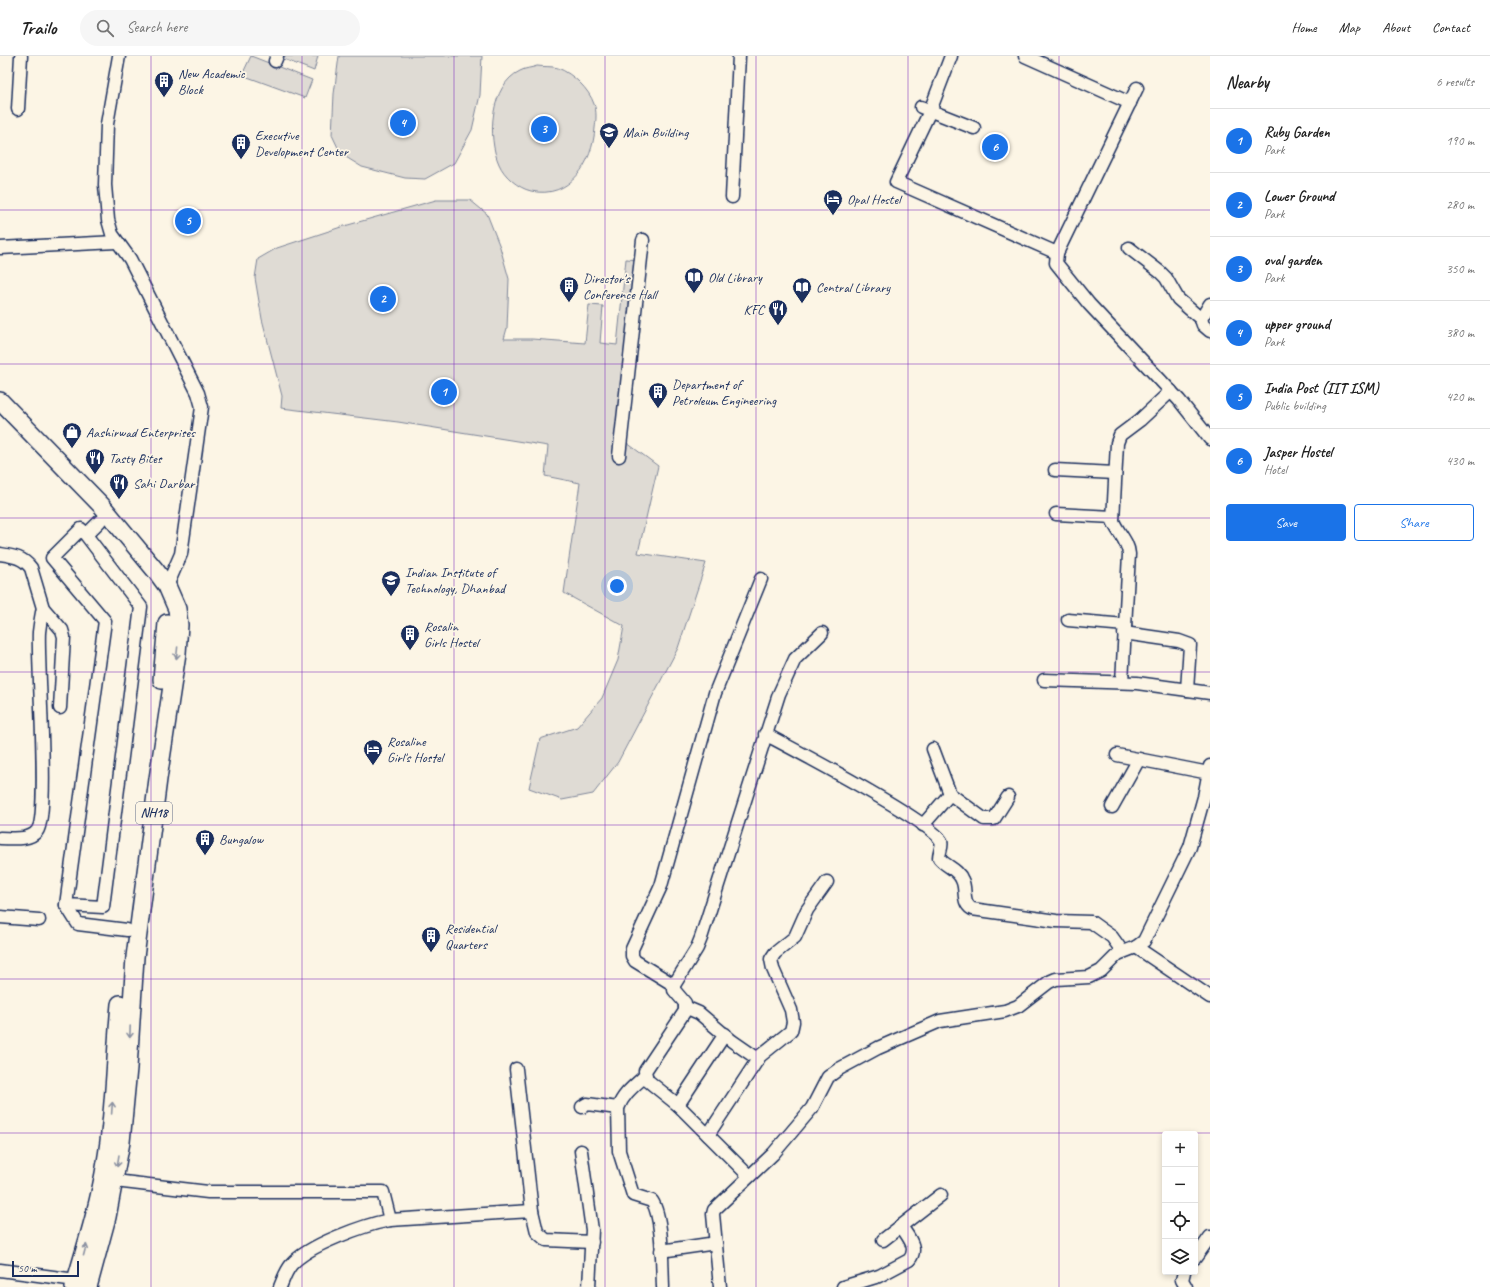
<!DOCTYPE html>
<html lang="en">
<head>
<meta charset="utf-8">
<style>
  :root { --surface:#fff; --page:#f6f6f6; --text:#222; --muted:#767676; --line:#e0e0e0; --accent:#1a73e8 }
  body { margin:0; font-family:Caveat,sans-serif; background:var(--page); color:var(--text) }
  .controls { position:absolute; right:12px; bottom:12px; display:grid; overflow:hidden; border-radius:4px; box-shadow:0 2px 6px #0003 }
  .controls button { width:36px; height:36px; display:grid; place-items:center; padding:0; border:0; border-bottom:1px solid var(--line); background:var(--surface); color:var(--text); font:20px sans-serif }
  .scale { position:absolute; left:12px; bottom:10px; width:67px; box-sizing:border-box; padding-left:4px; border:2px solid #1b2f5e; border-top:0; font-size:11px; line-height:14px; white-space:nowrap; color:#1b2f5e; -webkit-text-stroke:3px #fcf5e5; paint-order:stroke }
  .you { position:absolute; left:617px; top:530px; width:14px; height:14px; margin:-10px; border:3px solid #fff; border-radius:50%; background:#1a73e8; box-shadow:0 0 0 6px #1a73e833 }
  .badge { display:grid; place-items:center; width:26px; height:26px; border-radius:50%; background:var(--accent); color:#fff; font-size:13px; font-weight:700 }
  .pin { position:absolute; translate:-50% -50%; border:2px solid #fff; box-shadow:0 1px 4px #0006 }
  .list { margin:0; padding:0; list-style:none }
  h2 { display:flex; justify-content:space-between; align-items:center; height:52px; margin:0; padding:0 16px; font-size:17px }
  h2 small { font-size:13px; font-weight:400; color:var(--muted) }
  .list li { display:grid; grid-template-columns:26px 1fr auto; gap:12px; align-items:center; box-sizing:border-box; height:64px; padding:0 16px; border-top:1px solid var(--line) }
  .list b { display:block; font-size:15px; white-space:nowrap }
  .list p { margin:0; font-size:13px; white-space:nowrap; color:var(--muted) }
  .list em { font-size:13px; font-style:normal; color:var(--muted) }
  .actions { display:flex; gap:8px; padding:12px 16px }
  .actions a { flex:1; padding:9px 0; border:1px solid var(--accent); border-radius:4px; text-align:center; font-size:14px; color:var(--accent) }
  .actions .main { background:var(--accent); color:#fff }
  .icon { flex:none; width:22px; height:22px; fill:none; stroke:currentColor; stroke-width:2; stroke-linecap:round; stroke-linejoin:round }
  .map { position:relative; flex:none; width:1210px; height:1231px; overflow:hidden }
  header { display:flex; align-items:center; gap:24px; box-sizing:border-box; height:56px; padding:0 20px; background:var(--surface); border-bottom:1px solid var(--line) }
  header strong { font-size:19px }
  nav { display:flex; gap:22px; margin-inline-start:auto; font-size:14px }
  .search { width:280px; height:36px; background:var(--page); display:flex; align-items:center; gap:10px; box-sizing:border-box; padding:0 14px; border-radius:22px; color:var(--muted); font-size:15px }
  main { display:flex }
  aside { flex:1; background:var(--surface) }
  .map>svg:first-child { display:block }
  .green { fill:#dfdbd4; stroke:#7d8599 }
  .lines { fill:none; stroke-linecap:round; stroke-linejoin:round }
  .minor-casing { stroke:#1b2f5e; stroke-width:15 }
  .highway-casing { stroke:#1b2f5e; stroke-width:20 }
  .minor { stroke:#fcf5e5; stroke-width:12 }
  .highway { stroke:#fcf5e5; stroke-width:17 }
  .oneway { stroke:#8c92a2 }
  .grid { fill:none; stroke:#7b2cbf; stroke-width:1; stroke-opacity:0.55 }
  .labels { text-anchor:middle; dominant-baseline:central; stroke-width:3.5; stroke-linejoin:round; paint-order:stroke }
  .shield { fill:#fcf5e5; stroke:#5e6a86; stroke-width:1 }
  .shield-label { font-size:13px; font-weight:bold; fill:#1b2f5e }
  .poi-label { font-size:14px; fill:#1b2f5e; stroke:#fcf5e5; text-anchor:start }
</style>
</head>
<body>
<header>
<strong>Trailo</strong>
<div class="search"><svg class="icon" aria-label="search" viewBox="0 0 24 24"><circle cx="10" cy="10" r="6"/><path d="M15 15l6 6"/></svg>Search here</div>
<nav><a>Home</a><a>Map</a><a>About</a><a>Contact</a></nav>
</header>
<main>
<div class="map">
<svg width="1210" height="1231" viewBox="0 0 1210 1231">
  <rect width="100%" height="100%" fill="#fcf5e5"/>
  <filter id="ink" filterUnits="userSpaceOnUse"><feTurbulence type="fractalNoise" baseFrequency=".025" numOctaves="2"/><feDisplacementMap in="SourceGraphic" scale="8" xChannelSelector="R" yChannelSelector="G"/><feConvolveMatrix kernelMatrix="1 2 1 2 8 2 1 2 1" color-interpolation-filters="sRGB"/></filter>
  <g filter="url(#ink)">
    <!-- green -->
    <g class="green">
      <path d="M 251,0 L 312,24 L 305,42 L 242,19 Z"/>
      <path d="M 282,0 L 318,0 L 314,15 L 281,2 Z"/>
      <path d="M 339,0 L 482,0 L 480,39 L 472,74 L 454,107 L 425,123 L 405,122 L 362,111 L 341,98 L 332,79 L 334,38 Z"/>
      <path d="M 537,10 C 544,11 552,10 558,12 C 573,18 589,33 594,48 C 597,55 596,65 595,72 C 593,106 570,144 531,135 C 518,132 504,120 499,108 C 487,82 490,29 520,15 C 525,12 532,12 537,10 Z"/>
      <path d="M 436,144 L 470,144 L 487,158 L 500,191 L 509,223 L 507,272 L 504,283 L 532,283 L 585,287 L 589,249 L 603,250 L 600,287 L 617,289 L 626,203 L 639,204 L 623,384 L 658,410 L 638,497 L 706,507 L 678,592 L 618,706 L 593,738 L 562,744 L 529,732 L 540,683 L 577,671 L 602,642 L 618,604 L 624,570 L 564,537 L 580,427 L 545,420 L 548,390 L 398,366 L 281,352 L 282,340 L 262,263 L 255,222 L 258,203 L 277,192 L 341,171 Z"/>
    </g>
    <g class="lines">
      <defs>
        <g id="minor">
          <path d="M 119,0 L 107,68 L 105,129 L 108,164 L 112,178 L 130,203 L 198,337 L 202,351 L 181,498 L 167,530"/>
          <path d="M 951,0 L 930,55 L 896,126 L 1057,197"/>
          <path d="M 1025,0 L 1130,47"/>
          <path d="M 275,5 L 277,0"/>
          <path d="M 1137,32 L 1057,197 L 1056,207 L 1089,248 L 1179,344 L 1210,383"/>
          <path d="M 921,51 L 974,72"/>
          <path d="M 18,53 L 21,0"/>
          <path d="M 732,141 L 739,0"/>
          <path d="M 0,192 L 116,186"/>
          <path d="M 1129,192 L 1160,216 L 1166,222 L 1178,243 L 1201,263"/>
          <path d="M 1210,248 L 1201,263 L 1203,269 L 1210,275"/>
          <path d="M 619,400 L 643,184"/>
          <path d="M 1055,414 L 1115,417"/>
          <path d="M 1056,458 L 1113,461"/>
          <path d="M 86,479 L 81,473 L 52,502 L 105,565 L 66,849 L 103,851 L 141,551 L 86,479 L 100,465"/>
          <path d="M 0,498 C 13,500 23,501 31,512 L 43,552 L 62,574 L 64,581 L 60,652"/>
          <path d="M 1068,564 L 1125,569"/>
          <path d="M 1124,577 L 1179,585 L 1190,589 L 1187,634"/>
          <path d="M 1044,624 L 1137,627 L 1210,637"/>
          <path d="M 1122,626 L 1129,498 C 1128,485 1118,477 1113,465 L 1117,387 L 1120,379 L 1140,364 L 1171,335"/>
          <path d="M 765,678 C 791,692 933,766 941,785 C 943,790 939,796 939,802 C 946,811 958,813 962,824 C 967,833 961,846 972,853 L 1056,865 L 1091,866 L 1112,881 L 1122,895"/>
          <path d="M 933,693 L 950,738 L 984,763 L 994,763 L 1008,741"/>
          <path d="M 1117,699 L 1209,717"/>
          <path d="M 1112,751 L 1139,703"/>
          <path d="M 923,769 L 950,738"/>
          <path d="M 0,782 C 12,782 29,785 37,775 C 50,760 37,607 39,576 C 40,568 41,560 43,552"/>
          <path d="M 66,849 L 78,868 L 127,874"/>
          <path d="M 0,861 L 39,864"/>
          <path d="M 1136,891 L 1210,941"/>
          <path d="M 674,929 L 635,905 L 632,900 L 632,893 L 661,830 L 715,637 L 761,523"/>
          <path d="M 685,951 L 699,957 L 732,985 L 758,1003"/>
          <path d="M 516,1013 L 532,1155 L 537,1176 L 546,1184 L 592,1186"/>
          <path d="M 645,1020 C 634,1030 623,1038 618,1052 L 619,1095 L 633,1139 L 652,1145 C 663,1162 662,1209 663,1231"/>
          <path d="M 678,1049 L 725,978"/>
          <path d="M 582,1051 L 587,1048 L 618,1052"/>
          <path d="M 708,1079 L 760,1000 L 791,975 L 793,966 L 791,954 L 773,913 L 771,903 L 775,897 L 795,881 L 807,854 L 827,826"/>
          <path d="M 581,1095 L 592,1174 L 589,1231"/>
          <path d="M 749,1120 L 678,1049 L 647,1024 L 645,1015 L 685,955 L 685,947 L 674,934 L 674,929 L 697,892 L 701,882 L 779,638 L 795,603 L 822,577"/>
          <path d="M 115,1125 L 208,1136 L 383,1136 L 390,1164"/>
          <path d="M 883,1184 L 941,1139"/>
          <path d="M 661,1195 L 716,1187"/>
          <path d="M 1195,1202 L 1210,1181"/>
          <path d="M 0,1214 L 76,1224"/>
          <path d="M 1184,1216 L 1182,1224 L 1186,1231"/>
          <path d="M 280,1231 C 283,1224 286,1215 291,1209 C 308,1189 364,1169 390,1164 L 532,1155"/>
          <path d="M 720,1231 L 713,1158 L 714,1154 L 773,1098 L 812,1052 L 828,1021 L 839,1013 L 878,992 L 940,965 L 1005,955 L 1018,950 L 1049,926 L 1056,923 L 1089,921 L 1101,915 L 1118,898 L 1136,891 L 1144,885 L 1190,791 L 1204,741 L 1210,710"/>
          <path d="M 843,1231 L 879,1220 L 909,1204 C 919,1192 908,1181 901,1170"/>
        </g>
        <g id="highway">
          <path d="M 0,345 L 102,450 L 156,515 L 167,530 L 177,553 L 179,569 L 177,597 L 158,723 L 135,901 L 128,1012 L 121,1086 L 107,1161 L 88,1231"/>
          <path d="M 162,624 L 167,567"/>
          <path d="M 74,1231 C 86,1190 99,1149 106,1106 C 115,1054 115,1001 120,948"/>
        </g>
      </defs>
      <!-- minor casing -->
      <use href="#minor" class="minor-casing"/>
      <!-- highway casing -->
      <use href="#highway" class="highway-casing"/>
      <!-- minor -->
      <use href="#minor" class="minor"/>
      <!-- highway -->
      <use href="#highway" class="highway"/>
    </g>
    <!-- one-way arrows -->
    <defs><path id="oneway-shaft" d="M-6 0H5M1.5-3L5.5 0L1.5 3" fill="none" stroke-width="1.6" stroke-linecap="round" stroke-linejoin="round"/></defs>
    <g class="oneway">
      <use href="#oneway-shaft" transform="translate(177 597) rotate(96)"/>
      <use href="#oneway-shaft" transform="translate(130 976) rotate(92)"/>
      <use href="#oneway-shaft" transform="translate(112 1052) rotate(-86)"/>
      <use href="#oneway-shaft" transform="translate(118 1105) rotate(99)"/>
      <use href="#oneway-shaft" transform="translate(85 1194) rotate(-75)"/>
    </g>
  </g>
  <!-- grid -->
  <path class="grid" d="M 151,0 L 151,1231M 302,0 L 302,1231M 454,0 L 454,1231M 605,0 L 605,1231M 756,0 L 756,1231M 908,0 L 908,1231M 1059,0 L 1059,1231M 0,154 L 1210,154M 0,308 L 1210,308M 0,462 L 1210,462M 0,616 L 1210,616M 0,769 L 1210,769M 0,923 L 1210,923M 0,1077 L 1210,1077"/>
  <!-- icons -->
  <defs>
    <symbol id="building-pin" viewBox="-11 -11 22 30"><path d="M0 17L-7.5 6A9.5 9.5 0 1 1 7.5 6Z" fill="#1b2f5e" stroke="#fcf5e5"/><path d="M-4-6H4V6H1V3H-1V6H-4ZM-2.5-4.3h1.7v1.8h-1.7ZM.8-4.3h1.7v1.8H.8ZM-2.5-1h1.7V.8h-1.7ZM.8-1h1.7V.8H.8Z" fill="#fff"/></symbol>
    <symbol id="university-pin" viewBox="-11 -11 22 30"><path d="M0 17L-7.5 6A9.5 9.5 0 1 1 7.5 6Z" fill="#1b2f5e" stroke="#fcf5e5"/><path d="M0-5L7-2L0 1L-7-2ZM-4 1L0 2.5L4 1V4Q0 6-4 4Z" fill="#fff"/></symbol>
    <symbol id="hotel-pin" viewBox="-11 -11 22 30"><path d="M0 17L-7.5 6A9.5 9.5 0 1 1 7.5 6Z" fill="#1b2f5e" stroke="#fcf5e5"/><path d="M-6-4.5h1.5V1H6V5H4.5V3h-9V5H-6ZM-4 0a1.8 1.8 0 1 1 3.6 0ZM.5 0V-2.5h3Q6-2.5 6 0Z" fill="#fff"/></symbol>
    <symbol id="library-pin" viewBox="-11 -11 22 30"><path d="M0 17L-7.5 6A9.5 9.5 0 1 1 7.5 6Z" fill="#1b2f5e" stroke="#fcf5e5"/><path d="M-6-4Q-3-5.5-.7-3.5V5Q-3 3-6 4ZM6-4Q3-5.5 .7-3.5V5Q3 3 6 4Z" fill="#fff"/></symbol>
    <symbol id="restaurant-pin" viewBox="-11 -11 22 30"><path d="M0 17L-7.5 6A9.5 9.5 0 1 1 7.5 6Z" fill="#1b2f5e" stroke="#fcf5e5"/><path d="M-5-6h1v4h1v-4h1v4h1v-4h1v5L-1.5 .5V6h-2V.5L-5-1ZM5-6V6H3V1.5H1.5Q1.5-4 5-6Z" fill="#fff"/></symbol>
    <symbol id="shop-pin" viewBox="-11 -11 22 30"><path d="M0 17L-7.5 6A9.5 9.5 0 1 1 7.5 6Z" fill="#1b2f5e" stroke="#fcf5e5"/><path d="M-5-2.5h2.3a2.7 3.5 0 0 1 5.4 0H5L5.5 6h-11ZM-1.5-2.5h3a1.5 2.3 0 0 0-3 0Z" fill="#fff"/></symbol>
  </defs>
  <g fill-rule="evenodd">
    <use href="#building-pin" x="153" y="14" width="22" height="30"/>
    <use href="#university-pin" x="598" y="65" width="22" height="30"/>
    <use href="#building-pin" x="230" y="76" width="22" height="30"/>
    <use href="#hotel-pin" x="822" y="132" width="22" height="30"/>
    <use href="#library-pin" x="683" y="210" width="22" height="30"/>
    <use href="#building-pin" x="558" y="219" width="22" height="30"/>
    <use href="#library-pin" x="791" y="220" width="22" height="30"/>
    <use href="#restaurant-pin" x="767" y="242" width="22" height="30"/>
    <use href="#building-pin" x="647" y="325" width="22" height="30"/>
    <use href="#shop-pin" x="61" y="365" width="22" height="30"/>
    <use href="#restaurant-pin" x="84" y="391" width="22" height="30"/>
    <use href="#restaurant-pin" x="108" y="416" width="22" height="30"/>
    <use href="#university-pin" x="380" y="513" width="22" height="30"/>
    <use href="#building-pin" x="399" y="567" width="22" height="30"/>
    <use href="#hotel-pin" x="362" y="682" width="22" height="30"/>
    <use href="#building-pin" x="194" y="772" width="22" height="30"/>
    <use href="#building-pin" x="420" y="869" width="22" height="30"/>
  </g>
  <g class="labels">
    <!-- shield labels -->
    <rect class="shield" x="136" y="746" width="36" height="22" rx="3"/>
    <g class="shield-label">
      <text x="154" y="757">NH18</text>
    </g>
    <!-- poi labels -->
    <g class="poi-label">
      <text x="178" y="17">New Academic<tspan x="178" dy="16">Block</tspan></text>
      <text x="623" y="76">Main Building</text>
      <text x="255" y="79">Executive<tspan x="255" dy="16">Development Center</tspan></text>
      <text x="847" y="143">Opal Hostel</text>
      <text x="708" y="221">Old Library</text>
      <text x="583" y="222">Director's<tspan x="583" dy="16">Conference Hall</tspan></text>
      <text x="816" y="231">Central Library</text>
      <text x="764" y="253" text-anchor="end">KFC</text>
      <text x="672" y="328">Department of<tspan x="672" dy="16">Petroleum Engineering</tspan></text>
      <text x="86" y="376">Aashirwad Enterprises</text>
      <text x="109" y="402">Tasty Bites</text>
      <text x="133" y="427">Sahi Darbar</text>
      <text x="405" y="516">Indian Institute of<tspan x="405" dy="16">Technology, Dhanbad</tspan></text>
      <text x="424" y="570">Rosalin<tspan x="424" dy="16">Girls Hostel</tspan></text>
      <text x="387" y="685">Rosaline<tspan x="387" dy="16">Girl's Hostel</tspan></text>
      <text x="219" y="783">Bungalow</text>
      <text x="445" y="872">Residential<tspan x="445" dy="16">Quarters</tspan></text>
    </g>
  </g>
</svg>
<div class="controls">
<button>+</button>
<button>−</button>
<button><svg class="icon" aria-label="locate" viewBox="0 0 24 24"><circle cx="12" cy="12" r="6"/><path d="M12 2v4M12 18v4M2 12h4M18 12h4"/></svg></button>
<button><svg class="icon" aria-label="layers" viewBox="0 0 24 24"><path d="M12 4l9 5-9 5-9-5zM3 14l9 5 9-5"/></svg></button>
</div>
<div class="scale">50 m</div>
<div class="you"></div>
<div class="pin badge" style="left:444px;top:336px">1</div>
<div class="pin badge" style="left:383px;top:243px">2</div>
<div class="pin badge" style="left:544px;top:73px">3</div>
<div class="pin badge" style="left:403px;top:67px">4</div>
<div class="pin badge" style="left:188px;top:165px">5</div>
<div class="pin badge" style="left:995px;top:91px">6</div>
</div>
<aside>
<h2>Nearby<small>6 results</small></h2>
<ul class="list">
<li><span class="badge">1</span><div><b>Ruby Garden</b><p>Park</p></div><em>190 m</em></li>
<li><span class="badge">2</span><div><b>Lower Ground</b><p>Park</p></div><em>280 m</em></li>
<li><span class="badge">3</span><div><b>oval garden</b><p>Park</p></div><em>350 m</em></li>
<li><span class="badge">4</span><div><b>upper ground</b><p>Park</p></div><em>380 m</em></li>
<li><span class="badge">5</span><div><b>India Post (IIT ISM)</b><p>Public building</p></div><em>420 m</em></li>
<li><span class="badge">6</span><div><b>Jasper Hostel</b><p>Hotel</p></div><em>430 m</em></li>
</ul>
<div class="actions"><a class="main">Save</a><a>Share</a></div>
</aside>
</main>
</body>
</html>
